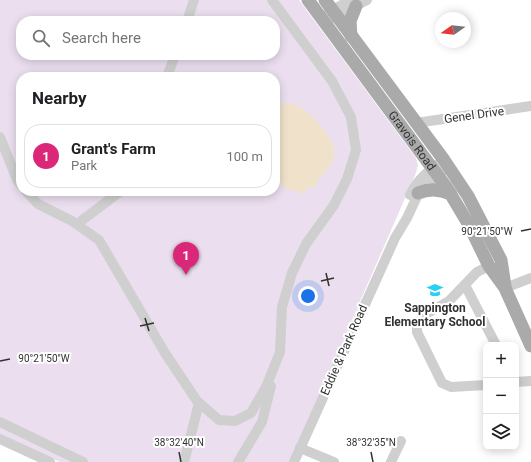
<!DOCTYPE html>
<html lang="en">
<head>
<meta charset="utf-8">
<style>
  :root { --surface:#fff; --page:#f2f2f2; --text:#202124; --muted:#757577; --line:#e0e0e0; --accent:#db2777 }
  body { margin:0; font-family:Roboto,sans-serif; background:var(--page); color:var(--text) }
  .controls { position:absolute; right:12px; bottom:12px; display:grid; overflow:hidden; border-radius:8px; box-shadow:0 2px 10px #0003 }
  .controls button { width:36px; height:36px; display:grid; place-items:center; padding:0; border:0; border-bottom:1px solid var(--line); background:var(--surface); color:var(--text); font:20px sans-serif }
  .compass { position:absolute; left:435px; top:12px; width:36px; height:36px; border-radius:50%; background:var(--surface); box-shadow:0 2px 10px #0003; rotate:256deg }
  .you { position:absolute; left:308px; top:296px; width:14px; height:14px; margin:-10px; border:3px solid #fff; border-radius:50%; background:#1a73e8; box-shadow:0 0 0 6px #1a73e833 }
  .badge { display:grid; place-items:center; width:26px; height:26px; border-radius:50%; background:var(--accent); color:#fff; font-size:13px; font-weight:700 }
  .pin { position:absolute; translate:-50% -33px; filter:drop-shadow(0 1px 2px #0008) }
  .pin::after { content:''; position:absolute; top:21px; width:14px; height:12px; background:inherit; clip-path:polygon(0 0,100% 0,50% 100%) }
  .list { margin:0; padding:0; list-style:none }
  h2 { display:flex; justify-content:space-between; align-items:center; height:52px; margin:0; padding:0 16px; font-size:17px }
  h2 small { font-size:13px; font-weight:400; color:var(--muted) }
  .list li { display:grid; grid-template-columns:26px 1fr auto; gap:12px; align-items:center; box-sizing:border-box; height:64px; margin:0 8px 8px; padding:0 8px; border:1px solid var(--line); border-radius:16px }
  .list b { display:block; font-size:15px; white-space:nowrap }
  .list p { margin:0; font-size:13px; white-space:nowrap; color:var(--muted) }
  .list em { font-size:13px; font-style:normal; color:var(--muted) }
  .icon { flex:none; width:22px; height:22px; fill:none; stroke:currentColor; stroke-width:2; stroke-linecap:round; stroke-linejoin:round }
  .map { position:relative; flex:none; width:531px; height:462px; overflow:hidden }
  .search { position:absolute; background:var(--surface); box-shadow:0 2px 10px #0003; left:16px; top:16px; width:264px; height:44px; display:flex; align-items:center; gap:10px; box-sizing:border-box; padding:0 14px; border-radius:16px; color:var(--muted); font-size:15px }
  .panel { position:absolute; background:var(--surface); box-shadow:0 2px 10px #0003; left:16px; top:72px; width:264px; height:124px; border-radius:16px }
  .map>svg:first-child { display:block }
  .green { fill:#ebdfef; fill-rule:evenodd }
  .water { fill:#f0e2ca }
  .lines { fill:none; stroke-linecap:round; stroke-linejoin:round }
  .minor { stroke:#cfcfcf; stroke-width:10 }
  .major { stroke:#aaa; stroke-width:13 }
  .ticks { fill:none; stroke:#323232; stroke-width:1.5 }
  .labels { text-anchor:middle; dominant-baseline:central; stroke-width:4; stroke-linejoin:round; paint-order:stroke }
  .street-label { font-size:12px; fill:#323232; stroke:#fff }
  .poi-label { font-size:12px; font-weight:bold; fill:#323232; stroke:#fff }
  .ticks-label { font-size:10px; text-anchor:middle; fill:#323232; stroke:#fff; stroke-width:4; stroke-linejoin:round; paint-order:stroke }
</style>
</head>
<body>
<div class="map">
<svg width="531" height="462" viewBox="0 0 531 462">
  <rect width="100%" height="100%" fill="#fff"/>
  <!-- green -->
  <path class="green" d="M 0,0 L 299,0 L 416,158 L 418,165 L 416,173 L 290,462 L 60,462 L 0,435 ZM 21,21 L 275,21 L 275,55 L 21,55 ZM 21,77 L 275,77 L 275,191 L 21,191 Z"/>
  <!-- water -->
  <path class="water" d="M 284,103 C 289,103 295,104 299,107 C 312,113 339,143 334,158 C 333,162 330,165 327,169 L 328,171 L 325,172 L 317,181 L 318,185 L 306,188 L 305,193 L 303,195 L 299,190 L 295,192 L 275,182 L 275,104 Z"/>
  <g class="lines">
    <!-- minor -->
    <g class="minor">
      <path d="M 328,13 L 350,0"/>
      <path d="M 332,18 L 367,0"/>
      <path d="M 187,21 L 194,0"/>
      <path d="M 167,77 L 175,55"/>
      <path d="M 416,123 L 531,106"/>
      <path d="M 0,137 L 17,180 L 21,185"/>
      <path d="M 26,191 L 38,204 L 72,221 L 99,240 L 165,353 L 197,401 L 219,420 L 235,421 L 251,413 L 266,387 L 280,352 L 282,307 L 292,273 L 306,244 L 334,205 L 347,179 L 356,150 L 351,117 L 332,81 L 272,0"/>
      <path d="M 410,195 C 418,178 430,170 444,160"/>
      <path d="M 77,224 L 121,191"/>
      <path d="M 465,285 L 496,345"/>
      <path d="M 505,288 L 531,278"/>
      <path d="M 516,382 L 531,381"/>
      <path d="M 486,385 L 451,387 L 442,383 L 417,332 L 417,326 L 424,315 L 449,301 L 477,272 L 489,266"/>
      <path d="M 0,422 L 83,462"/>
      <path d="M 0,439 L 50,462"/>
      <path d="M 300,448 L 334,462"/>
      <path d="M 184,462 L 199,403"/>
      <path d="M 238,462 L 262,422 L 271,386"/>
      <path d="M 294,462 L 395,238 L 407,218 L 421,188 L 442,172"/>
      <path d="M 391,462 L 401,441"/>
    </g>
    <!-- major -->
    <g class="major">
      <path id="s1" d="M 308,0 L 447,188 L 469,225 L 489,266 L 505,288 L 531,346"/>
      <path d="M 325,0 L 444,160 L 468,196 L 501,260 L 505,286"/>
      <path d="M 351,36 L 350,21 L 356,6"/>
      <path d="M 418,193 C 430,188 440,189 451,194"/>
    </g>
  </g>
  <!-- ticks -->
  <path class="ticks" d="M 521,231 L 531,229M 326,273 L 329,286M 321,281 L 334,278M 145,318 L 149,331M 140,326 L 154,323M 0,361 L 10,359M 179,452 L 181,462M 371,452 L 373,462"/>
  <!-- icons -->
  <defs>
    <symbol id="school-bare" viewBox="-9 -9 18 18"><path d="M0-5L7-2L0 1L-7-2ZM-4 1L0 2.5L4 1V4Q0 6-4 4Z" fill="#26d0f6" stroke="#fff" stroke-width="2.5" paint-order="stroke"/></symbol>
  </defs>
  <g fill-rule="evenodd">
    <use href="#school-bare" x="424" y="279" width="22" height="22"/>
  </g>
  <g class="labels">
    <!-- street labels -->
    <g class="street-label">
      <text transform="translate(474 115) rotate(-8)">Genel Drive</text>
      <text stroke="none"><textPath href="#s1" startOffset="175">Gravois Road</textPath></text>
      <text transform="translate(344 350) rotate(-66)">Eddie &amp; Park Road</text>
    </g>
    <!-- poi labels -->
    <g class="poi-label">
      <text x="435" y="308">Sappington<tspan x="435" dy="14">Elementary School</tspan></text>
    </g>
  </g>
  <g class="ticks-label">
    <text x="487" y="235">90°21'50"W</text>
    <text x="44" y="362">90°21'50"W</text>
    <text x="179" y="446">38°32'40"N</text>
    <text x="371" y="446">38°32'35"N</text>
  </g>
</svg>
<div class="controls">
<button>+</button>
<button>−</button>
<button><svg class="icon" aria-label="layers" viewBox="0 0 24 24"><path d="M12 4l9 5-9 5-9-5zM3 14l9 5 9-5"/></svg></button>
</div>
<svg class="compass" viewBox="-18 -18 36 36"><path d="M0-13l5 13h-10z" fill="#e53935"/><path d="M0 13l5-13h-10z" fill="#757577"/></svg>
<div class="you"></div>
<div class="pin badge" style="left:186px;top:275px">1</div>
<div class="search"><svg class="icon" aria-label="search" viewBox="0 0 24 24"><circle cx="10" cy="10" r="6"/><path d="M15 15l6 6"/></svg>Search here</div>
<section class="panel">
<h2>Nearby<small></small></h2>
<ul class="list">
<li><span class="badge">1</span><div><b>Grant's Farm</b><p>Park</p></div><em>100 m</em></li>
</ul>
</section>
</div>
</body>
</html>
